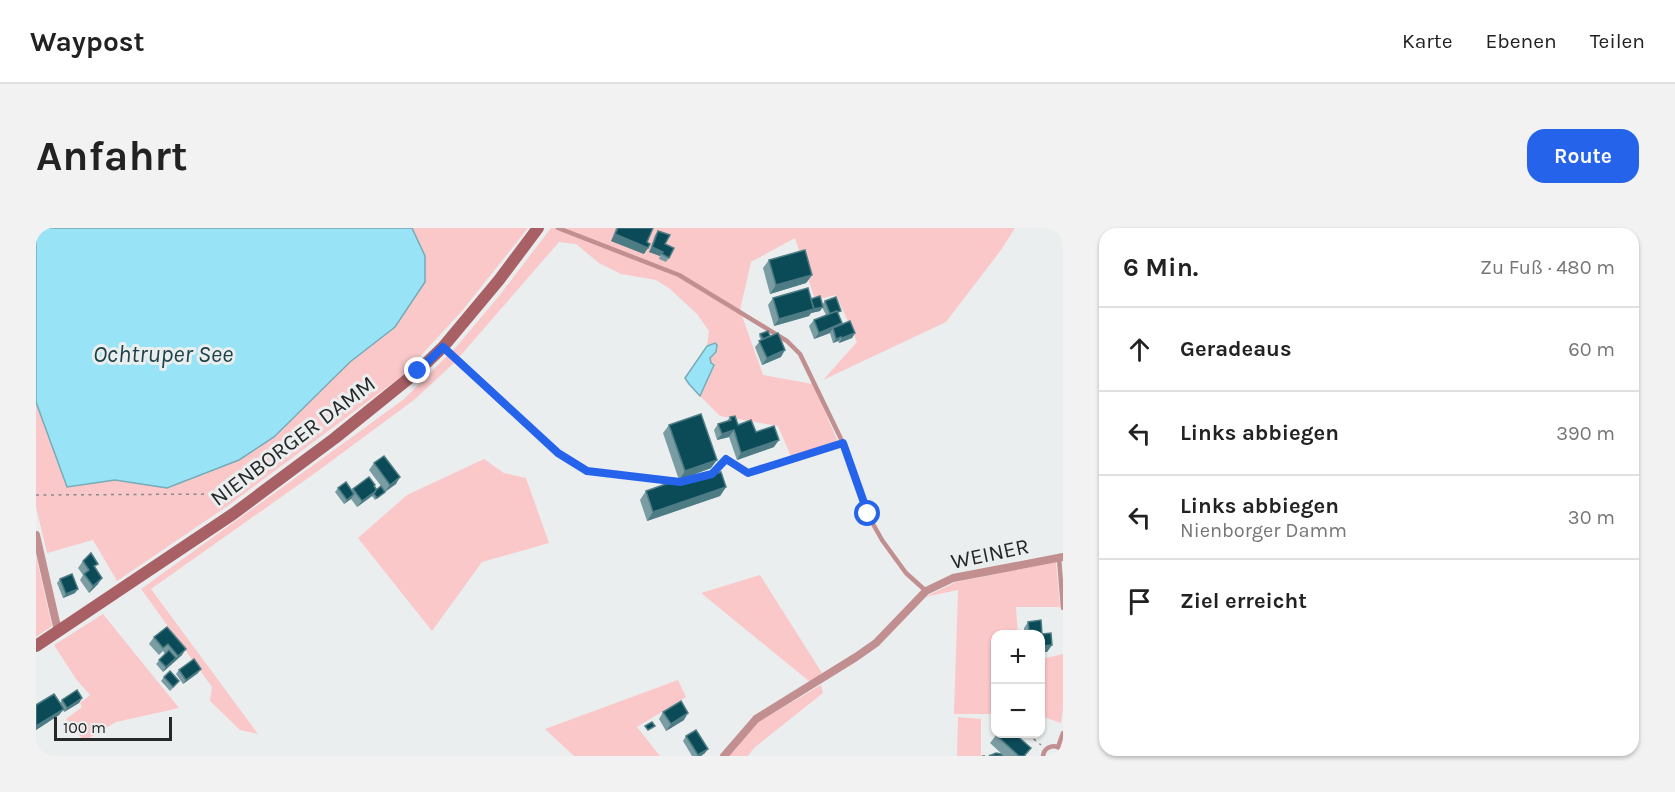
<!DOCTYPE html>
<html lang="de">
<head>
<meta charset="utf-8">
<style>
  :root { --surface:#fff; --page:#f2f2f2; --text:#222; --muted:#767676; --line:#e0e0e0; --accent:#2563eb }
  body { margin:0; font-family:Karla,sans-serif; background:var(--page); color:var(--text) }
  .controls { position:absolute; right:18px; bottom:18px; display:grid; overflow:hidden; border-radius:12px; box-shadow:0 2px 4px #0004 }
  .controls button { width:54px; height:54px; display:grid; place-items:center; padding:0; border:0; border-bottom:2px solid var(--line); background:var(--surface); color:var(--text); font:30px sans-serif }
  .scale { position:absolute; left:18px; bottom:15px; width:118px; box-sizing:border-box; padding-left:6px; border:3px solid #262727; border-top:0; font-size:16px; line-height:21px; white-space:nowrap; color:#262727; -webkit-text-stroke:4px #eaeeef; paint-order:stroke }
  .stop { position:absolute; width:18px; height:18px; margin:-14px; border:4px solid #2563eb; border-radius:50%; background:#fff }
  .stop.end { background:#2563eb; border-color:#fff; box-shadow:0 2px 6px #0008 }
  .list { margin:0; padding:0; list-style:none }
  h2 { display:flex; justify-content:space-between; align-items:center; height:78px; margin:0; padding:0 24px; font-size:26px }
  h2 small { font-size:20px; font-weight:400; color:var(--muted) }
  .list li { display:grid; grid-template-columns:39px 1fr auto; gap:18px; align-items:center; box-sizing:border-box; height:84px; padding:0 24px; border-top:2px solid var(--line) }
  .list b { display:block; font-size:22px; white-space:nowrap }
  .list p { margin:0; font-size:20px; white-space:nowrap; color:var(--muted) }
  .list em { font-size:20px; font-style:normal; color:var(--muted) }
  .icon { flex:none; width:33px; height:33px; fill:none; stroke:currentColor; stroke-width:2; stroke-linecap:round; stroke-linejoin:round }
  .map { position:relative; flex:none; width:1027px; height:528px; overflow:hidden; border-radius:18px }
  header { display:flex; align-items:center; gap:36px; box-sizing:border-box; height:84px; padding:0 30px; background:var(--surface); border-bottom:2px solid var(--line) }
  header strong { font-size:28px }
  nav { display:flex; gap:33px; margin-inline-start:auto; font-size:21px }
  .intro { display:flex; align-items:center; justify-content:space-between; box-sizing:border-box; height:144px; padding:0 36px }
  h1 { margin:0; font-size:42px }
  .button { padding:15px 27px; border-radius:18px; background:var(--accent); color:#fff; font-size:21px; font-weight:700 }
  main { display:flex; gap:36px; padding:0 36px }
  aside { flex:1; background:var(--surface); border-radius:18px; box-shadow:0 2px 4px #0004 }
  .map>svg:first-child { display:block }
  .green { fill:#fbc8c9 }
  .water { fill:#98e3f6; stroke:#76abb8; stroke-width:1.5 }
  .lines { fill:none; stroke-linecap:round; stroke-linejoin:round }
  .path { stroke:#868989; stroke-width:1.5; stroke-dasharray:3 4.5; stroke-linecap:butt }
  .service { stroke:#c28f90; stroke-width:4.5 }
  .minor { stroke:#c28f90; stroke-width:8 }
  .secondary { stroke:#a86064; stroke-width:12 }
  .wall { fill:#7a9ca3 }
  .shaded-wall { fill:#4e7c85 }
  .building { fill:#0b4b57; stroke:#4e7c85; stroke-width:1.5 }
  .route { stroke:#2563eb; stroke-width:8 }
  .labels { text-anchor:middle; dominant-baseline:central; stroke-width:6; stroke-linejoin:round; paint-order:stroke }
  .street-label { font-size:22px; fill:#262727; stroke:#eaeeef }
  .water-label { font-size:24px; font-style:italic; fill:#1e424a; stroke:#eaeeef }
</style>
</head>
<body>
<header>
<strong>Waypost</strong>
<nav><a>Karte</a><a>Ebenen</a><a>Teilen</a></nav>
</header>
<div class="intro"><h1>Anfahrt</h1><a class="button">Route</a></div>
<main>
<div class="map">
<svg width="1027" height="528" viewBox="0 0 1027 528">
  <rect width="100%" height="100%" fill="#eaeeef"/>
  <!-- green -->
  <g class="green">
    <path d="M 376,0 L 492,0 L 426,83 L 366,148 L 193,277 L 81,353 L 57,312 L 11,325 L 0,279 L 0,174 L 31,259 L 79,252 L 131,260 L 203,232 L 238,209 L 314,134 L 359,99 L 389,28 Z"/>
    <path d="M 515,0 L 979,0 L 965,22 L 910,94 L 787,152 L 821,114 L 800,67 L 779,72 L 759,10 L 715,34 L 704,82 L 727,147 L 777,156 L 802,214 L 756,231 L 742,198 L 684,188 L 664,168 L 678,137 L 674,135 L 674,130 L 680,124 L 679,115 L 671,118 L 673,103 L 661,86 L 634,61 L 620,52 L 585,46 L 563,35 L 540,16 L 523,14 L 419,134 L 378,172 L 275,248 L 115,361 L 222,506 L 204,502 L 174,473 L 176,459 L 105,361 L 312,212 L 368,171 L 421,118 L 463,68 Z"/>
    <path d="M 448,231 L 468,245 L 490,250 L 513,315 L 446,334 L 396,403 L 322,310 L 371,267 Z"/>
    <path d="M 0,328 L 16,398 L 0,409 Z"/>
    <path d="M 1020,334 L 1024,379 L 980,379 L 982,406 L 960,406 L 959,492 L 957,486 L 918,486 L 922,362 L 889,369 L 920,354 Z"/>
    <path d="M 724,347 L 786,445 L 774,454 L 665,365 Z"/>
    <path d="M 67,386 L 143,480 L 80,494 L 48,513 L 30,491 L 46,479 L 44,475 L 54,467 L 40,451 L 18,417 Z"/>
    <path d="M 1027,426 L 1027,481 L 1025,495 L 1005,488 L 1005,431 Z"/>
    <path d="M 642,452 L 650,469 L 601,499 L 624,528 L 538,528 L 509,501 Z"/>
    <path d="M 785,457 L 787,465 L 718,520 L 712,528 L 692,528 L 722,494 Z"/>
    <path d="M 922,489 L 945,491 L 945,528 L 921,528 Z"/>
  </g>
  <!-- water -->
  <g class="water">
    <path d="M 0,0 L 376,0 L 389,28 L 389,54 L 359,99 L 314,134 L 238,209 L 203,232 L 131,260 L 79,252 L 31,259 L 0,174 Z"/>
    <path d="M 679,115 L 681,117 L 680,124 L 674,130 L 675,135 L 678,137 L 664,168 L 653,156 L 649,150 L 671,118 Z"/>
  </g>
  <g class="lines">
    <!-- path -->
    <g class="path">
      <path d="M 0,267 L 189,266 L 193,276"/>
      <path d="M 994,506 L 993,507 L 1005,517"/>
      <path d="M 946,528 L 954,527"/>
    </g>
    <!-- service -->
    <g class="service">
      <path d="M 522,0 L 643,47 L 751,113 L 764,126 L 807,215 L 832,287 L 846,312 L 870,345 L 890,363"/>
      <path d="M 407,119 L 522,225 L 551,243 L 642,254"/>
      <path d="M 650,253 L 676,246 L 689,231 L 712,245 L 807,215"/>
      <path d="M 1023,330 L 1027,380"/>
      <path d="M 1022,519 L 1027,505"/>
      <path d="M 1007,528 C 1008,520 1015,517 1022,519 L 1027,523"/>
    </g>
    <!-- minor -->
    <g class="minor">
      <path d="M 0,307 L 22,403"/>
      <path d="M 688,528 L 720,491 L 820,429 L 840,415 L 890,363 L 917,350 L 1027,329"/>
    </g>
    <!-- secondary -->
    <path class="secondary" d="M 0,418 L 197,286 L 299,210 L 382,143 L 407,119 L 463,52 L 502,0"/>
  </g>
  <!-- wall -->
  <g class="wall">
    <path d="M 580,0 L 617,0 L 611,14 L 608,26 L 575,13 Z"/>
    <path d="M 622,3 L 629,16 L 633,30 L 630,34 L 623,31 L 624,28 L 613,24 L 619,7 Z"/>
    <path d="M 733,32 L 776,47 L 770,55 L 734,66 L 727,40 Z"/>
    <path d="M 737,70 L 775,71 L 786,77 L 789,73 L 803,87 L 806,95 L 805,97 L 819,105 L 816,110 L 803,115 L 802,113 L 797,115 L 794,105 L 778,111 L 773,98 L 778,92 L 790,87 L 786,79 L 784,83 L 775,85 L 773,88 L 738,98 L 732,77 Z"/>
    <path d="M 724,106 L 745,129 L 726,137 L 719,119 L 725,112 L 723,108 Z"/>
    <path d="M 694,189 L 702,197 L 720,204 L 738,219 L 701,232 L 693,209 L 681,212 L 678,202 L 682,196 L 691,193 Z"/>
    <path d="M 633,197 L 675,240 L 643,252 L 627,205 Z"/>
    <path d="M 338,235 L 360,256 L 339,272 L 336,268 L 321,279 L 315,271 L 308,276 L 299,264 L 302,260 L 316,262 L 317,261 L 339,257 L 338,258 L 341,262 L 348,262 L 333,242 Z"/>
    <path d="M 655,254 L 690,259 L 684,268 L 611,293 L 604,272 L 610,263 Z"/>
    <path d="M 47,333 L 59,340 L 62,356 L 53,365 L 44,352 L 47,347 L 42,340 Z"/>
    <path d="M 24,351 L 39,365 L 27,370 L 21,355 Z"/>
    <path d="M 992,394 L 1006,406 L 1016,417 L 1011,424 L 1005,424 L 1005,406 L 988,406 L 988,400 Z"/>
    <path d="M 131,399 L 146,427 L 127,444 L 120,436 L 129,426 L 127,423 L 123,427 L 113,416 L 118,409 Z"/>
    <path d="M 143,442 L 162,445 L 147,456 L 140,446 Z"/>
    <path d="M 128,449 L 143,453 L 140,457 L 134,463 L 125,453 Z"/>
    <path d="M 46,470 L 43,475 L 28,484 L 27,482 L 23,487 L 0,502 L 0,477 L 24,475 L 26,472 Z"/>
    <path d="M 627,484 L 648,492 L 630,503 L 623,491 Z"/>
    <path d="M 961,506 L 988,506 L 984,510 L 990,528 L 968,528 L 954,515 Z"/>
    <path d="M 650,508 L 669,525 L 665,528 L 656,528 L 647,513 Z"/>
  </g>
  <!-- shaded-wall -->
  <g class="shaded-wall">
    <path d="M 579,6 L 612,20 L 608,26 L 575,13 Z"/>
    <path d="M 616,19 L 627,24 L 624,28 L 613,24 Z"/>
    <path d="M 776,47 L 770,55 L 734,66 L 740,57 Z"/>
    <path d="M 787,79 L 784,83 L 775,85 L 773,88 L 738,98 L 743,91 Z"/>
    <path d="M 806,95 L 802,102 L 797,100 L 794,105 L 778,111 L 783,105 Z"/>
    <path d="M 819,105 L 816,110 L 803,115 L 806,110 Z"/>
    <path d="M 805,109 L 802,113 L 797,115 L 800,111 Z"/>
    <path d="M 749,122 L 745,129 L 726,137 L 731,130 Z"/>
    <path d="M 698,202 L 693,209 L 681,212 L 686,206 Z"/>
    <path d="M 743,212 L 738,219 L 701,232 L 705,225 Z"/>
    <path d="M 681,232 L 675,240 L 643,252 L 649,243 Z"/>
    <path d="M 364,249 L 360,256 L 349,263 L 354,257 Z"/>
    <path d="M 690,259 L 684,268 L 611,293 L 617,284 Z"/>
    <path d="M 341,262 L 336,268 L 321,279 L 326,273 Z"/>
    <path d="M 318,266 L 315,271 L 308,276 L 311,272 Z"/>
    <path d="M 66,350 L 62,356 L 53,365 L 57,358 Z"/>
    <path d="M 42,361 L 39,365 L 27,370 L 30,366 Z"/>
    <path d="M 993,402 L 997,402 L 993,406 L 990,406 Z"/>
    <path d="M 1016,417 L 1011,424 L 1005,424 L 1005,418 Z"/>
    <path d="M 150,421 L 146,427 L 127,444 L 130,439 Z"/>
    <path d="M 165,441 L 162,445 L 147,456 L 150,452 Z"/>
    <path d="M 46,470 L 43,475 L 28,484 L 31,480 Z"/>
    <path d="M 28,481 L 23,487 L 0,502 L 0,498 Z"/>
    <path d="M 652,485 L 648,492 L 630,503 L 635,496 Z"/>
    <path d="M 672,521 L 669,525 L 665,528 L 661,528 Z"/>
  </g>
  <!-- building -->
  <g class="building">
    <path d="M 582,0 L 617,0 L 611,14 L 614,16 L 612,20 L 579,6 Z"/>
    <path d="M 622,3 L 634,7 L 629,16 L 638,20 L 633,30 L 626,26 L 627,24 L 616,19 Z"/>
    <path d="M 769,22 L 776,47 L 740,57 L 733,32 Z"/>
    <path d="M 772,60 L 778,81 L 743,91 L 737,70 Z"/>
    <path d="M 784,68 L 787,79 L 778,81 L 775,71 Z"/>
    <path d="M 800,69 L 805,83 L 802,84 L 801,83 L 794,86 L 789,73 Z"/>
    <path d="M 801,83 L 806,95 L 783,105 L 778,92 Z"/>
    <path d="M 814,93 L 819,105 L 806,110 L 805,109 L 800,111 L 797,100 Z"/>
    <path d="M 732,103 L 734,108 L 727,111 L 724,106 Z"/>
    <path d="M 742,105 L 749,122 L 731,130 L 723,113 Z"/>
    <path d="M 665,186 L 681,232 L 649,243 L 633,197 Z"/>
    <path d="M 699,188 L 702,197 L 715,192 L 720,204 L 738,198 L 743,212 L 705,225 L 698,202 L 686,206 L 682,196 L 695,192 L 694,189 Z"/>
    <path d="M 348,228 L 364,249 L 354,257 L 338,235 Z"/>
    <path d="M 685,244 L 690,259 L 617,284 L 610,263 L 653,248 L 655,254 Z"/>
    <path d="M 333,249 L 339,257 L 338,258 L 341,262 L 326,273 L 317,261 Z"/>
    <path d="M 310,254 L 318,266 L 311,272 L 302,260 Z"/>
    <path d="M 345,258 L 349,264 L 341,270 L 338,266 L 340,262 Z"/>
    <path d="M 55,325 L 62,336 L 58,338 L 66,350 L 57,358 L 48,346 L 53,342 L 47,333 Z"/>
    <path d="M 36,346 L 42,361 L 30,366 L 24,351 Z"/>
    <path d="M 1005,392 L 1006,406 L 1015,405 L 1016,417 L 1005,418 L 1005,406 L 997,406 L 997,402 L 993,402 L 992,394 Z"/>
    <path d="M 131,399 L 150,421 L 142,428 L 132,416 L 127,420 L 118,409 Z"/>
    <path d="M 133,422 L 140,430 L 130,439 L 123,432 Z"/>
    <path d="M 158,431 L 165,441 L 150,452 L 143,442 Z"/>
    <path d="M 134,443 L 143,453 L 137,459 L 128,449 Z"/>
    <path d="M 41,462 L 46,470 L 31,480 L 26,472 Z"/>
    <path d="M 18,466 L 28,481 L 0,498 L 0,477 Z"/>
    <path d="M 645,473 L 652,485 L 635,496 L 627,484 Z"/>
    <path d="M 616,494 L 619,498 L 612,502 L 609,498 Z"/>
    <path d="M 660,502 L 672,521 L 662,527 L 650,508 Z"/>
    <path d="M 961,506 L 979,506 L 995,520 L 988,528 L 983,528 L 960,507 Z"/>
    <path d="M 979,506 L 987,506 L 983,509 Z"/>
    <path d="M 960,525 L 965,526 L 967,528 L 953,528 Z"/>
  </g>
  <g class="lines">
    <!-- route -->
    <path class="route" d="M 382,143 L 407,119 L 522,225 L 551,243 L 644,254 L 676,246 L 690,231 L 712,245 L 807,215 L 832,286"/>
  </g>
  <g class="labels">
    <!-- street labels -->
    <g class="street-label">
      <text transform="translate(257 213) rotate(-37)">NIENBORGER DAMM</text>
      <text transform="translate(954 326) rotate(-12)">WEINER</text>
    </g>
    <!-- water labels -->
    <g class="water-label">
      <text x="127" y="126">Ochtruper See</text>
    </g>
  </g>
</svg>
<div class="controls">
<button>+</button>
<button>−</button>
</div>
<div class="scale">100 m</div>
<div class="stop" style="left:832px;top:286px"></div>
<div class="stop end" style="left:382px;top:143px"></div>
</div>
<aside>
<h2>6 Min.<small>Zu Fuß · 480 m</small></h2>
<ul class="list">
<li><svg class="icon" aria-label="ahead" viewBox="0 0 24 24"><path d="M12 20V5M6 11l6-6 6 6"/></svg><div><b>Geradeaus</b></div><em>60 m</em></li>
<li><svg class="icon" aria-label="left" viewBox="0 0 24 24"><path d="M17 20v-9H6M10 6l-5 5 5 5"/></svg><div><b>Links abbiegen</b></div><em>390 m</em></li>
<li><svg class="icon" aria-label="left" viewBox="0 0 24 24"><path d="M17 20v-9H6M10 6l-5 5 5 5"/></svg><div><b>Links abbiegen</b><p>Nienborger Damm</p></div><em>30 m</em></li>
<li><svg class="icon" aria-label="arrive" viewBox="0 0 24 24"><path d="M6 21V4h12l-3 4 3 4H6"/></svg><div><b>Ziel erreicht</b></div></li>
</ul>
</aside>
</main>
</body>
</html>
